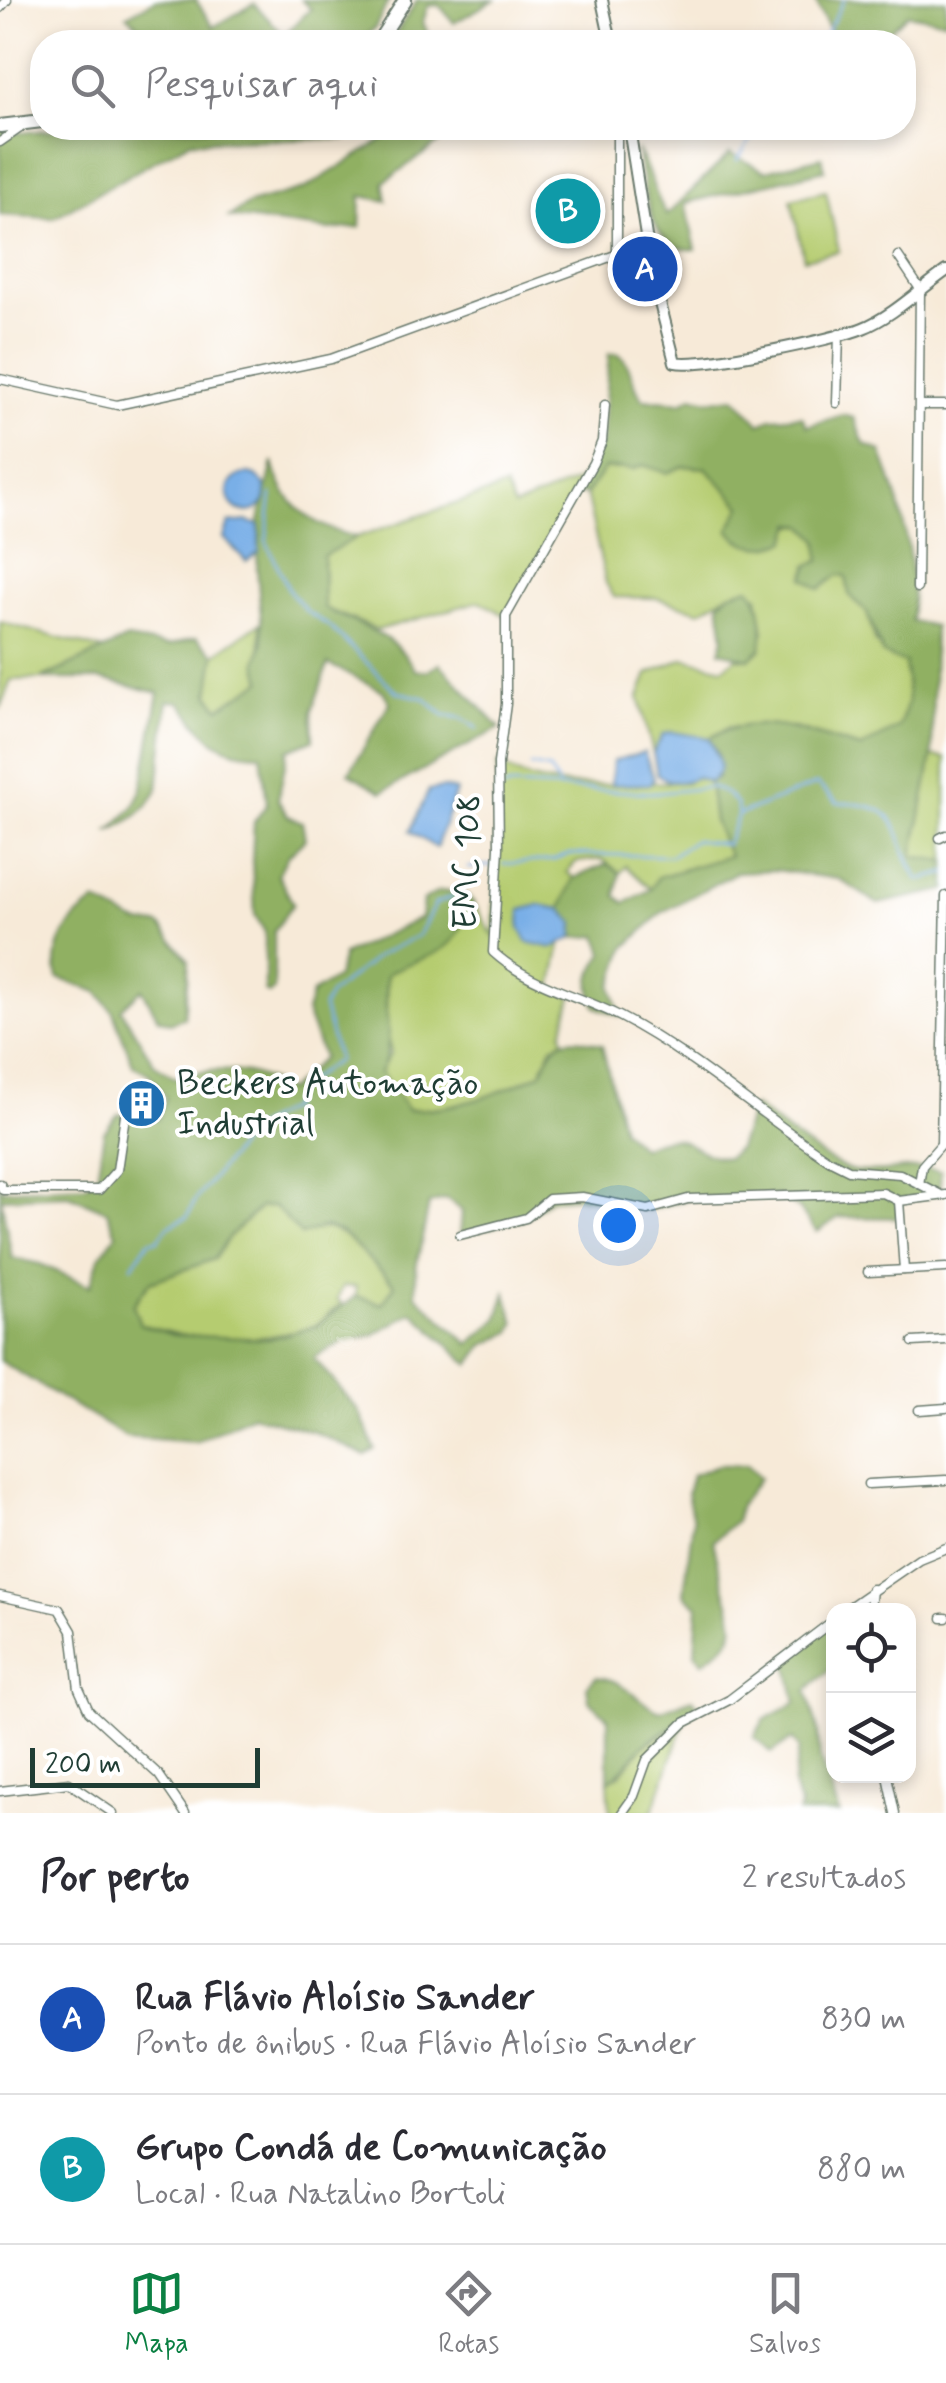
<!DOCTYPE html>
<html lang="pt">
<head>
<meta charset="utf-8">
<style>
  :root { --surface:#fff; --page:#f2f2f3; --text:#2b2b33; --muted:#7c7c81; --line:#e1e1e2; --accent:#0b8043 }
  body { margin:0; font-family:Mynerve,sans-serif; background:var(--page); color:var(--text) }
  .controls { position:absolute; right:30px; bottom:30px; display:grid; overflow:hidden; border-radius:20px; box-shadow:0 5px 15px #0003 }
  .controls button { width:90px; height:90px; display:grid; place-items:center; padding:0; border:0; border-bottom:2px solid var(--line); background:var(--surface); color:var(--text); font:50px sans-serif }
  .scale { position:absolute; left:30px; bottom:25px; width:230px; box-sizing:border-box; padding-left:10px; border:5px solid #1f3d34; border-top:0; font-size:28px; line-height:35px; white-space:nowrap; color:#1f3d34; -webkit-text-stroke:8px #fff; paint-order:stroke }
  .you { position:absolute; left:618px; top:1225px; width:35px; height:35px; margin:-25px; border:8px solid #fff; border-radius:50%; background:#1a73e8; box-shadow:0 0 0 15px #1a73e833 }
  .badge { display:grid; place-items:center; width:65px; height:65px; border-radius:50%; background:var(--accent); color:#fff; font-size:32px; font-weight:700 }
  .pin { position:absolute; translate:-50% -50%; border:5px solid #fff; box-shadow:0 2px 10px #0006 }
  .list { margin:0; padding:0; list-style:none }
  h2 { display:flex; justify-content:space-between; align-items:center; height:130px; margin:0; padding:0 40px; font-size:42px }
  h2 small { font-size:32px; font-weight:400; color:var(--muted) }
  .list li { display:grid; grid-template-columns:65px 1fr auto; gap:30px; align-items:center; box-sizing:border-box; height:150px; padding:0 40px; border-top:2px solid var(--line) }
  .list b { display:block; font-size:38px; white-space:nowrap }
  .list p { margin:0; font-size:32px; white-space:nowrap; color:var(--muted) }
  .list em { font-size:32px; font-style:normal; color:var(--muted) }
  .icon { flex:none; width:55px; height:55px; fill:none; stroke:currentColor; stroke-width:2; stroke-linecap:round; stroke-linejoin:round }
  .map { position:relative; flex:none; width:946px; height:1813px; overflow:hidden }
  .search { position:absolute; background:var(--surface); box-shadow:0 5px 15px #0003; left:30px; right:30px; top:30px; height:110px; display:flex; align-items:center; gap:25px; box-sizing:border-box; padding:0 35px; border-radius:40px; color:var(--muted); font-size:38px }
  .sheet { height:430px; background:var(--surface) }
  nav { display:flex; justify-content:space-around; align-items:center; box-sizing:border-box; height:140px; border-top:2px solid var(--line); background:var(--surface); font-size:28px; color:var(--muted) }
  nav a { display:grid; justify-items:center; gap:5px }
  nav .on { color:var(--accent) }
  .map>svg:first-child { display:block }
  .green { fill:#b5cc70; stroke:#6a8452; stroke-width:2.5 }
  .forest { fill:#90b062; stroke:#58764b; stroke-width:2.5; fill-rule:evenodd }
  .water { fill:#79afe7; stroke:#4c768e; stroke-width:2.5 }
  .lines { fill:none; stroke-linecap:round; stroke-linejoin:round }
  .stream { stroke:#79afe7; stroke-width:2.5 }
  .minor-casing { stroke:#6b7a6d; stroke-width:11 }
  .tertiary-casing { stroke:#6b7a6d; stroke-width:14 }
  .primary-casing { stroke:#6b7a6d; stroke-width:16 }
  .minor { stroke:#fff; stroke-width:8 }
  .tertiary { stroke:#fff; stroke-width:10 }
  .primary { stroke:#fff; stroke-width:12 }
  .labels { text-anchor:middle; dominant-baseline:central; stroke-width:8; stroke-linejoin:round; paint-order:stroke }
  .street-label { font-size:35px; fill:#1f3d34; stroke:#fff }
  .poi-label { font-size:35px; fill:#1f3d34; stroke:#fff; text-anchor:start }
</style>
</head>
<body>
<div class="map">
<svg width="946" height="1813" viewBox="0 0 946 1813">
  <rect width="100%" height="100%" fill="#fff"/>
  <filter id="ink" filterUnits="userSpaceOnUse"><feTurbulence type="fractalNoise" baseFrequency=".01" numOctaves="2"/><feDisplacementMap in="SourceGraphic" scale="20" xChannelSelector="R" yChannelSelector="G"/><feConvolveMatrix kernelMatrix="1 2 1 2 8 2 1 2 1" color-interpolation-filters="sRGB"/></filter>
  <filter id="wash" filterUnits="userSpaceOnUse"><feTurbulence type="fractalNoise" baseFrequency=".0048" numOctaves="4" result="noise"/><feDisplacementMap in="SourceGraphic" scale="40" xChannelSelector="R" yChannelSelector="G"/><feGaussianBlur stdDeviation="2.25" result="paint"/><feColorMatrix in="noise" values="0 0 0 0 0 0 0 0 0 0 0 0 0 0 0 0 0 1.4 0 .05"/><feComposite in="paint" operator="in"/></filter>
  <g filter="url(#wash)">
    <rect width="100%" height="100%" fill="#f7ead8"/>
    <!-- green -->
    <g class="green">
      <path d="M 826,191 L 839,251 L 804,259 L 791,199 Z"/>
      <path d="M 642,465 L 667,473 L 683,466 L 707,468 L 742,506 L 729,530 L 804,525 L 819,540 L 820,561 L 809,565 L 846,576 L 849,594 L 867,613 L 876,643 L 905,663 L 908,702 L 899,727 L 861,748 L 795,728 L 729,727 L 709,738 L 663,734 L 653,753 L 639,697 L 648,674 L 684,658 L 723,668 L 736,658 L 749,659 L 764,632 L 758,596 L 730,593 L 700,611 L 656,598 L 614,597 L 606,583 L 586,494 L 604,468 L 633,469 Z"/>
      <path d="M 584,478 L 506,616 L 480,601 L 378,630 L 324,608 L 323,556 L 357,537 L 505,487 L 514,507 Z"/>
      <path d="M 0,622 L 104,650 L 41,679 L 11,680 L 0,709 Z"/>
      <path d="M 260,623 C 263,644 257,660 262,681 L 219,708 L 209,694 L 215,654 Z"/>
      <path d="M 932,756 L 946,758 L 946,861 L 913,857 Z"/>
      <path d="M 498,763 C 545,799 629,780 686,782 L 696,777 L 709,782 L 714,821 L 730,856 L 658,877 L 651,889 L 626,866 L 620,873 L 602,859 L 576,862 L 567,872 L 574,878 L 561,909 L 539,905 L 552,948 L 561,944 L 552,988 L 572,997 L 562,1033 L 564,1039 L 551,1048 L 541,1073 C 491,1097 463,1108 408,1110 L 379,1072 L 391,1053 L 386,1030 L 387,974 C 408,960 436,959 454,939 C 463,929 464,914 474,903 L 493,936 Z"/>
      <path d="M 261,1207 L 276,1207 L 301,1234 C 337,1210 371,1262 395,1285 L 381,1305 L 356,1296 L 356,1287 L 343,1286 L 337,1299 L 342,1304 C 331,1310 322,1323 311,1327 C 257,1344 194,1343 140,1324 L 133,1305 L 150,1282 L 214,1259 L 229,1237 Z"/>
      <path d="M 684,1723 L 652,1813 L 610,1813 L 608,1781 L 621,1774 L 644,1745 Z"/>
    </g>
    <!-- forest -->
    <g class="forest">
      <path d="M 155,0 L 196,0 L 213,27 L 254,4 L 284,35 L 311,9 L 301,0 L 389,0 L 375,28 L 359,42 L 156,42 L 127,15 Z"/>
      <path d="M 417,0 L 494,0 L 454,23 L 439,5 L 428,6 L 423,22 L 431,42 L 390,42 Z"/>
      <path d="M 815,0 L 946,0 L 946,21 L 907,14 L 878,42 L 835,42 Z"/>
      <path d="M 0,126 L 18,133 L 71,128 L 361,128 L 346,139 L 191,141 L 53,218 L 0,215 Z"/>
      <path d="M 402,128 L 452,128 L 450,135 L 384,182 L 387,201 L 361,196 L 360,227 L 329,230 L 229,217 L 249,204 L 304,189 Z"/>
      <path d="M 637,150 C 651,171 653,194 667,215 L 730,153 L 765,171 L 822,157 L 825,170 L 685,203 L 696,249 C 647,254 645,185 637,150 Z"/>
      <path d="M 609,354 L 619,354 C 633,366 631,384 643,399 L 682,402 L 692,396 L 709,400 L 735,397 L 760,424 L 771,418 L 802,416 L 807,426 L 843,415 L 854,418 L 864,444 L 881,451 C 901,502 917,565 911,621 L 934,626 L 932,756 L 913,856 L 946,861 L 946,890 L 878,904 L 839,879 L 775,870 L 737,872 L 661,913 L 625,948 L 612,986 L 620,1016 L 596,1007 C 586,983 590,974 604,953 L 598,936 L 573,938 L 574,923 L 561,909 L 574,878 L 607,864 L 620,873 L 616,896 L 625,903 L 651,889 L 658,877 L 729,856 L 714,821 L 709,782 L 718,777 L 718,755 L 709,738 C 762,709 808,735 861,748 L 899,727 L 908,702 L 905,663 L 883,654 L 867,613 L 849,594 L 846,576 L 838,575 L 820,589 L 804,578 L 809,565 L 820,561 L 819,540 L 804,525 L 793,524 L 787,541 C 766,550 744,549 729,530 L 742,506 L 706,468 L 683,466 L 667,473 L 643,465 L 634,469 L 605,468 L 586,494 L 574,494 L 602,441 Z"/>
      <path d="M 273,462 C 283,506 314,528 357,537 L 323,556 L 324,608 C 360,627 394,632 415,670 L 427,671 L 440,664 L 500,728 L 382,792 L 349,773 L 390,703 L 383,691 L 328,664 L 312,711 L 313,740 L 288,750 L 278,800 L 288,816 L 302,822 L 305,839 L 287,857 L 278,875 L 293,904 L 274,931 L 274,990 L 269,994 L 265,991 L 265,932 L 255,915 L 252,861 L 254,822 L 267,804 L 261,754 C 216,753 206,736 180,702 L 168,701 L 158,789 C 148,811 129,822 108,832 L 133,808 L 141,792 L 159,693 L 101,679 L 41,679 L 127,639 L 168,646 L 196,638 L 215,654 L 209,694 L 219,708 L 262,681 L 257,662 L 263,643 L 257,568 L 259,521 Z"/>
      <path d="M 749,587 C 763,601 764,629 761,649 L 749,659 L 720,651 L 724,637 L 719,603 L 730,593 Z"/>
      <path d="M 439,891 L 464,893 L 474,903 C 464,914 463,929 454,939 C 436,959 409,960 387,974 C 380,1008 398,1042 380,1072 L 408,1110 C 463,1108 491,1097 541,1073 C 555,1038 565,1033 602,1045 L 622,1129 L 641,1147 C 691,1124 683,1154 727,1158 L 738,1148 L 753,1106 C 777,1122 829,1167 855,1171 C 885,1175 913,1163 941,1172 L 939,1194 L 899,1201 L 900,1218 L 839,1217 L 817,1232 L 798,1208 L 780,1196 L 688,1199 L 648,1210 L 582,1197 L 550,1199 L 526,1218 L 460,1235 L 462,1211 L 446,1199 L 429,1204 L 416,1268 L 416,1295 L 469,1344 L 497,1320 L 506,1293 L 515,1324 L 511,1332 L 483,1346 L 470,1365 L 413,1312 L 373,1335 L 342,1342 L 314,1358 L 359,1411 L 375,1449 L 365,1455 L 312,1431 L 252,1415 L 196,1442 L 126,1437 L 0,1361 L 0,1184 L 3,1190 L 86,1185 L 97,1176 L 104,1132 L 118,1114 L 158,1119 L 166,1098 L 150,1075 L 133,1065 L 113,1012 L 98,992 L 58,978 C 49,947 72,916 96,902 L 138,923 L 160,925 L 189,961 L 184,1017 L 171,1023 L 158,1018 L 142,989 L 121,1009 L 155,1065 L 175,1078 C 213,1066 255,1067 287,1091 L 323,1058 L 306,1012 L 312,993 L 337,977 L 343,955 L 421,918 L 423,901 ZM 69,1195 L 107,1211 L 116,1234 L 99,1258 L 90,1286 L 40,1264 L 12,1258 L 1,1198 ZM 260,1207 L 275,1207 L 301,1235 L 325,1227 L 342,1233 L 395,1285 L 382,1304 L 356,1296 L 316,1326 L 268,1339 L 173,1335 L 140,1324 L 133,1305 L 150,1282 L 214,1259 L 229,1237 Z"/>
      <path d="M 718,1465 L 747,1465 L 760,1478 L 740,1504 L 736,1521 L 713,1541 C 717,1557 720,1573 725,1589 C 737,1630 741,1635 703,1662 L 695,1653 L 698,1606 L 684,1594 L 693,1520 L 687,1493 L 692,1475 Z"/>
      <path d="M 833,1620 C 833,1634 838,1657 830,1669 C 824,1678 813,1681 807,1691 L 818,1730 L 820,1758 L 839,1813 L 798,1813 L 800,1806 L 793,1786 L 799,1748 L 793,1739 L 771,1753 L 754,1737 L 764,1720 L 796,1703 L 786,1657 Z"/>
      <path d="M 596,1677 C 627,1679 633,1700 660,1711 L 692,1698 L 698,1706 C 682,1725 662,1729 644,1745 C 631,1758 624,1772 608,1781 L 608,1718 L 589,1700 L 587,1686 Z"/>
    </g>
    <!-- water -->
    <g class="water">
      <circle cx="247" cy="493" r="19"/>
      <path d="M 247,521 L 259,525 L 259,552 L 246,561 L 224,538 L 229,523 Z"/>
      <path d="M 672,732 L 709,738 C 715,755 730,769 709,782 L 696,777 C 682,784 670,784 657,774 L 653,753 L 663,734 Z"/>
      <path d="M 644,752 L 654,778 L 650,784 L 611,785 L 613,761 Z"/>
      <path d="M 445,788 L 456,791 L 436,848 L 410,831 L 429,790 Z"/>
      <path d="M 539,905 L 561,909 L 574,923 L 573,938 L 553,948 L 527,942 L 520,928 L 521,910 Z"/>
    </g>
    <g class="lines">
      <!-- stream -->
      <g class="stream">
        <path d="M 822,42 L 844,0"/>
        <path d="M 737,160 L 759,128"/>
        <path d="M 272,494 L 266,541 L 289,590 L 307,612 L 329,626 L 397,692 L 424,698 L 444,715 L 462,718 L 478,729"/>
        <path d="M 531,766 L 550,770 L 559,786"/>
        <path d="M 503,789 L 511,786 L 658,793 L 713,787 L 727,794 L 737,805 L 738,815"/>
        <path d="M 503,864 L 554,860 L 570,854 L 671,856 L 694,840 L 727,844 L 738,815 L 817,784 L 838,803 C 911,804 889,834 919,880 L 946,873"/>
        <path d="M 468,868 L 495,865"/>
        <path d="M 132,1266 L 149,1241 L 158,1240 L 168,1226 L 187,1217 L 196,1199 L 252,1129 L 289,1108 L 299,1087 L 338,1060 L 323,1007 L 330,994 L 379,955 L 419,935 L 435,904 L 453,897"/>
      </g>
    </g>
  </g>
  <g filter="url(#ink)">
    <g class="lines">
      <defs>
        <g id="minor">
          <path d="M 0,8 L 7,0"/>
          <path d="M 617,128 L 617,253"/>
          <path d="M 0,142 L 23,126"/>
          <path d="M 898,256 L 920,289 L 917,588"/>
          <path d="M 0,379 L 117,405 L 331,359 L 648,243"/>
          <path d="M 837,403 L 839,334"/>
          <path d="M 605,405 L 602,441 L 593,463 L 506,616 L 506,704 L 498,763 L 499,848 L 493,952 C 530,986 577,994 621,1017 C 697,1057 759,1114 829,1160 L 849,1170 L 900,1174 L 939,1194"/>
          <path d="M 922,405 L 946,405"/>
          <path d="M 940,838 L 946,835"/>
          <path d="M 941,1144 L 946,896"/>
          <path d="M 0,1184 L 3,1190 L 99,1190 L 117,1170 L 125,1116"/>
          <path d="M 919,1184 L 922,1166 L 943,1142"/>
          <path d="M 899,1201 L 904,1270"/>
          <path d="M 460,1235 L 526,1218 L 549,1199 L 582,1197 L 648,1210 L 688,1199 L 883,1193 L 899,1201 L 946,1195"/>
          <path d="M 868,1272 L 946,1268"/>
          <path d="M 913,1342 L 946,1340"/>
          <path d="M 919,1410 L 946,1408"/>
          <path d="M 868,1484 L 946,1480"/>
          <path d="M 0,1596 L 59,1609 L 72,1631 L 79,1689 L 89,1711 L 159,1775 L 185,1813"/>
          <path d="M 845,1610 L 919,1559 L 946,1548"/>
          <path d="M 870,1610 L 872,1589"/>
          <path d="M 942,1618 L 946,1618"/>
          <path d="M 887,1776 L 895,1813"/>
          <path d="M 0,1791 L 69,1783 L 113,1813"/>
          <path d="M 622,1813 L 634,1796 L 647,1760 L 684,1723 L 729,1700 L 834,1620"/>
        </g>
        <g id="tertiary">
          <path d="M 602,0 L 611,42"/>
          <path d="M 629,128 L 651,268 L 675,362 C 699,368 837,339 863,328 C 893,316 920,289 946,271"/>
        </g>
        <g id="primary">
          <path d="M 378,42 L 405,0"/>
          <path d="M 0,126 L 42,121"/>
        </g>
      </defs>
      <!-- minor casing -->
      <use href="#minor" class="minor-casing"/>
      <!-- tertiary casing -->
      <use href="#tertiary" class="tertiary-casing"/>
      <!-- primary casing -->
      <use href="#primary" class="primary-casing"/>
      <!-- minor -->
      <use href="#minor" class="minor"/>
      <!-- tertiary -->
      <use href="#tertiary" class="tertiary"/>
      <!-- primary -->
      <use href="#primary" class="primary"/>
    </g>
  </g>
  <!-- icons -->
  <defs>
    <symbol id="building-disc" viewBox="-11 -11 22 22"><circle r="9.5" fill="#1f6fb2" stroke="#fff"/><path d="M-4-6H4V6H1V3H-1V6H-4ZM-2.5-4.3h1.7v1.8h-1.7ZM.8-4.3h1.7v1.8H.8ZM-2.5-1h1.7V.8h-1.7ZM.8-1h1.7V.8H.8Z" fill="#fff"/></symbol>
  </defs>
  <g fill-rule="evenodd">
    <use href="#building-disc" x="114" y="1076" width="55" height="55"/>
  </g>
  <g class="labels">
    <!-- street labels -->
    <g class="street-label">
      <text transform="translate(468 862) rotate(-88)">EMC 108</text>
    </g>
    <!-- poi labels -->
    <g class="poi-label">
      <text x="177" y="1084">Beckers Automação<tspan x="177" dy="40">Industrial</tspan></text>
    </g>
  </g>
</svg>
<div class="controls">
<button><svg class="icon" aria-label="locate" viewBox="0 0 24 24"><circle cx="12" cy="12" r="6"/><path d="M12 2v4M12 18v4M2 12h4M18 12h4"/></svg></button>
<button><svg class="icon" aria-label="layers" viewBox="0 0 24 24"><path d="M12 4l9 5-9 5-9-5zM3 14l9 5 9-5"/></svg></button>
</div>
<div class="scale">200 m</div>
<div class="you"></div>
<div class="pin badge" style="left:645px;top:269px;background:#1a4fb4">A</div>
<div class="pin badge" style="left:568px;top:211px;background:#0f9aa8">B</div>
<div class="search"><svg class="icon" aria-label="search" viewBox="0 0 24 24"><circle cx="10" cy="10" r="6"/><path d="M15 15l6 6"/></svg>Pesquisar aqui</div>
</div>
<section class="sheet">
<h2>Por perto<small>2 resultados</small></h2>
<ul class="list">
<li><span class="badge" style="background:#1a4fb4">A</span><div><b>Rua Flávio Aloísio Sander</b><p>Ponto de ônibus · Rua Flávio Aloísio Sander</p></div><em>830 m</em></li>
<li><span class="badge" style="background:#0f9aa8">B</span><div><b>Grupo Condá de Comunicação</b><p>Local · Rua Natalino Bortoli</p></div><em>880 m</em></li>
</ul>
</section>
<nav>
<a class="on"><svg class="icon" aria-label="map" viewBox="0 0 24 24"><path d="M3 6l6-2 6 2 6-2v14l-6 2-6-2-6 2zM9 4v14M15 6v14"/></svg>Mapa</a>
<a><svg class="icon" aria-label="directions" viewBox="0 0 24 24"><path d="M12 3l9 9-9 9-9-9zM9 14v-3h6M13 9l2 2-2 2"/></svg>Rotas</a>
<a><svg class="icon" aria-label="saved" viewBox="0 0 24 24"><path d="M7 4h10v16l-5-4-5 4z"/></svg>Salvos</a>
</nav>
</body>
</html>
